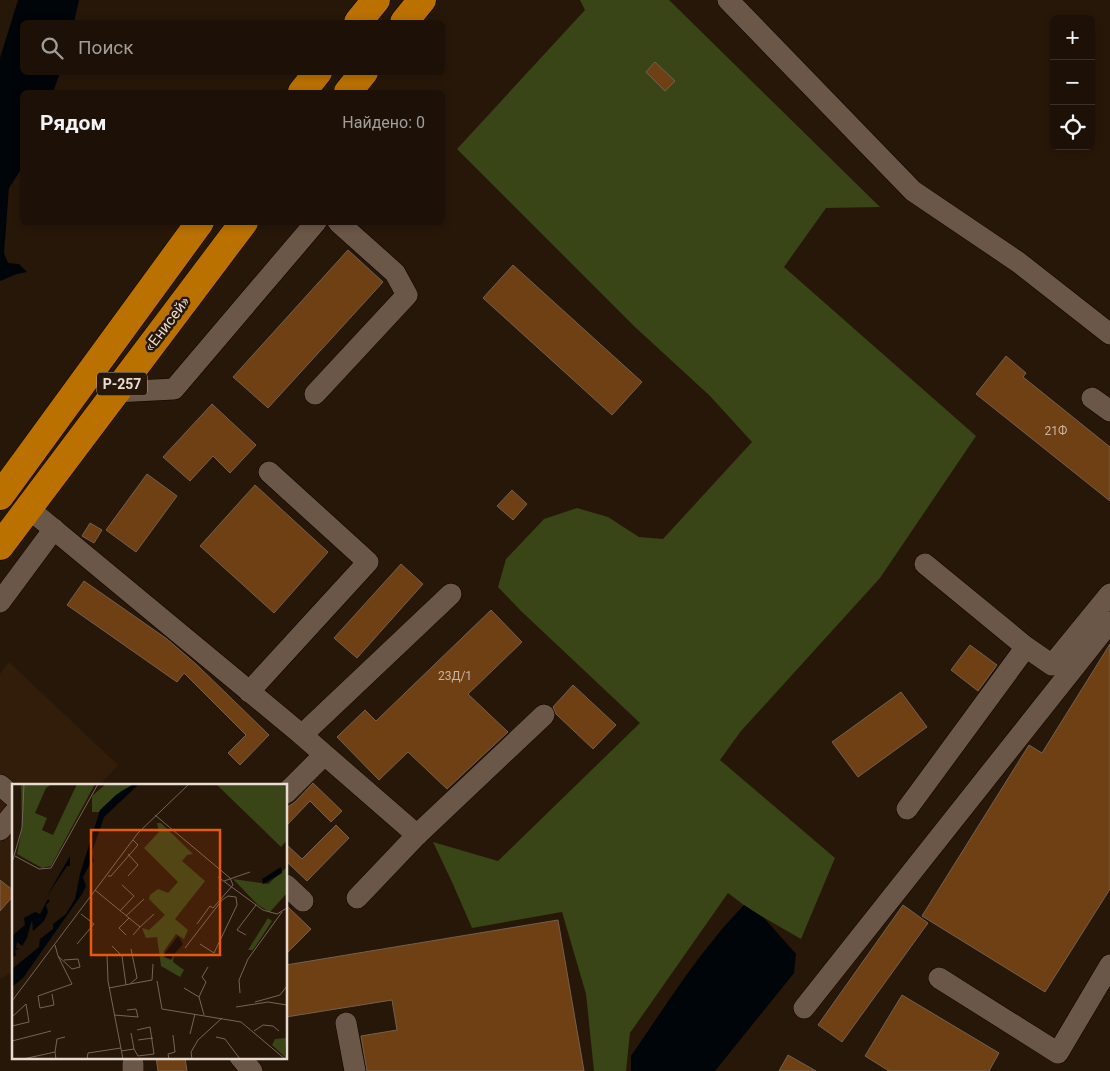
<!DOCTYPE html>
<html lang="ru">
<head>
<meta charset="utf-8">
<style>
  :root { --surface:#1d1107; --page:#2a1f15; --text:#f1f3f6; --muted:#a09d9b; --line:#3b3128 }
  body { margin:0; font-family:Roboto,sans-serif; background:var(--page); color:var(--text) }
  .controls { position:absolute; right:15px; top:15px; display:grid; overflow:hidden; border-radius:8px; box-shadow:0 2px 8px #0003 }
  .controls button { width:45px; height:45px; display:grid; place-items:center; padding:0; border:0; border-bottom:1px solid var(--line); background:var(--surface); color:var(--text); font:25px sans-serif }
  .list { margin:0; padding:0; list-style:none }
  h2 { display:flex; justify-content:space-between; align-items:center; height:65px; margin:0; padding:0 20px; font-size:21px }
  h2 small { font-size:16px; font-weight:400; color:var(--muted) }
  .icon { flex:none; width:28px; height:28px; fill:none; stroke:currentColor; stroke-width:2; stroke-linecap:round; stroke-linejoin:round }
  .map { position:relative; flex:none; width:1110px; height:1071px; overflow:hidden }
  .search { position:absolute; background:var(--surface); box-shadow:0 2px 8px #0003; left:20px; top:20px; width:425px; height:55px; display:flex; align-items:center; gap:12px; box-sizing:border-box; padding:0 18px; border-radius:8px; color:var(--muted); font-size:19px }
  .panel { position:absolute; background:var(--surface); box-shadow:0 2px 8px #0003; left:20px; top:90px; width:425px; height:135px; border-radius:8px }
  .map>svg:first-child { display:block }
  .built { fill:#321c0a }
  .green { fill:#394417 }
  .water { fill:#000509 }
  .building { fill:#6f4013; stroke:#746050 }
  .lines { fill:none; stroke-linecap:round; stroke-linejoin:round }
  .minor-casing { stroke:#0f0300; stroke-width:22 }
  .highway-casing { stroke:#0f0300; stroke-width:29 }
  .minor { stroke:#6b5747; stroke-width:21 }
  .highway { stroke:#ba7100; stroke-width:28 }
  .labels { text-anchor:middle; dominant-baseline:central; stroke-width:5; stroke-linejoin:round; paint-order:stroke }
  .number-label { font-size:12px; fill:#c9b4a2 }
  .shield { fill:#271709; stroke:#ada096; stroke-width:1 }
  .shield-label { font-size:14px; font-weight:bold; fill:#e7dbd2 }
  .street-label { font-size:15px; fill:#e7dbd2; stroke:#271709 }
  .inset-road { fill:none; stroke:#746559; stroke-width:1 }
  .view { fill:#e8590c; fill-opacity:0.15; stroke:#e8590c; stroke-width:2.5 }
  .inset-edge { fill:none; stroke:#e7dbd2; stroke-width:2.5 }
</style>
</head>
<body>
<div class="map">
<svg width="1110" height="1071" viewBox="0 0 1110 1071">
  <rect width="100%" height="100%" fill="#271709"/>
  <!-- built -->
  <path class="built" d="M 9,662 L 118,765 L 100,785 L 14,785 L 14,971 L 0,979 L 0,674 Z"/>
  <!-- green -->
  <path class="green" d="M 580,0 L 669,0 L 880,207 L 826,208 L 784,267 L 976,436 L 880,578 L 741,731 L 720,760 L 835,858 L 801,939 L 749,909 L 728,893 L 630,1033 L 626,1071 L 594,1071 L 586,994 L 562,912 L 472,928 L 452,882 L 433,842 L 498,861 L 640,723 L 521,611 L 498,587 L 506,559 L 544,519 L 577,508 L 608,517 L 639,537 L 663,539 L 752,442 L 710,396 L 635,327 L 457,149 L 585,10 Z"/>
  <!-- water -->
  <g class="water">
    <path d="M 18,0 L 79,0 L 74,22 L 22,22 L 22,72 L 60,73 L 53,92 L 22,92 L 22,168 L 9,188 L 4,253 L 8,263 L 19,264 L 27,272 L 17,274 L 0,281 L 0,58 Z"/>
    <path d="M 744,905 L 764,918 L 796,954 L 794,973 L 715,1071 L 631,1071 L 631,1056 C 666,1005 701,949 744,905 Z"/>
  </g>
  <!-- building -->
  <g class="building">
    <path d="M 655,62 L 675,81 L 665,91 L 646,72 Z"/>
    <path d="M 348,250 L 383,282 L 268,408 L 233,377 Z"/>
    <path d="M 513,265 L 642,382 L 612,415 L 483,298 Z"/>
    <path d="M 1006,356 L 1026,373 L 1023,377 L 1110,447 L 1110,501 L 976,394 Z"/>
    <path d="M 212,404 L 256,445 L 230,473 L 213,456 L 190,481 L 163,457 Z"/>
    <path d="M 147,474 L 177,496 L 136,552 L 106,530 Z"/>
    <path d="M 255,485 L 328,552 L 274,613 L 200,546 Z"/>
    <path d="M 512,490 L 527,504 L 513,520 L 497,506 Z"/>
    <path d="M 90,523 L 102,530 L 94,543 L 82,536 Z"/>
    <path d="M 401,564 L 423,584 L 357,658 L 334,638 Z"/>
    <path d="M 84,581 L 167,639 L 197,665 L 269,735 L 240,765 L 228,753 L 246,735 L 184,673 L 177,682 L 67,605 Z"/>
    <path d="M 491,610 L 522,642 L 468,694 L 508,732 L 447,789 L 408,752 L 379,780 L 337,737 L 365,710 L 376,721 Z"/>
    <path d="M 1110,644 L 1110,889 L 1045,992 L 922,916 L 1029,745 L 1042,753 Z"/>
    <path d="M 970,645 L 997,665 L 978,691 L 951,670 Z"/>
    <path d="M 573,685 L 616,725 L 593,749 L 556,714 L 553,707 Z"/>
    <path d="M 901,692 L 927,727 L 858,777 L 832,742 Z"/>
    <path d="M 313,783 L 342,811 L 331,822 L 310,801 L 286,826 L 286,808 L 295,802 Z"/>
    <path d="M 336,825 L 349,838 L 307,881 L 286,861 L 286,844 L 302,859 Z"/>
    <path d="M 0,880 L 14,891 L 14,895 L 0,911 Z"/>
    <path d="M 286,905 L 311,929 L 286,954 Z"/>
    <path d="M 903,905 L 928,923 L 842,1042 L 818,1025 Z"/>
    <path d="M 558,920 L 584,1071 L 367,1071 L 361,1036 L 397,1030 L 392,1000 L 286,1017 L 286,965 Z"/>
    <path d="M 902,995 L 999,1053 L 989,1071 L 889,1071 L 865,1056 Z"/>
    <path d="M 788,1055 L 816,1071 L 779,1071 Z"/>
    <path d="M 156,1057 L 185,1057 L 187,1071 L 158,1071 Z"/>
  </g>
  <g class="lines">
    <defs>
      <g id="minor">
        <path d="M 728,0 L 913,191 L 1018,262 L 1110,334"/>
        <path d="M 116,392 L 174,389 L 316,222"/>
        <path d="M 315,394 L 407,295 L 395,273 L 338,222"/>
        <path d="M 1092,398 L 1110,411"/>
        <path d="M 28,508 L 302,735 L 417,835 L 357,898"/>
        <path d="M 925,564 L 1026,647"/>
        <path d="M 0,602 L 54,529"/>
        <path d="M 249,692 L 368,562 L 269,472"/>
        <path d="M 302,735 L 451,594"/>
        <path d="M 0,785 L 14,797"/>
        <path d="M 286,793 L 324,755"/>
        <path d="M 907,809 L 1026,647 L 1052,665 L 1110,594"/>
        <path d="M 0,830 L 14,813"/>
        <path d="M 417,835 L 544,715"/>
        <path d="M 286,885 L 303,901"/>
        <path d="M 939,978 L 1058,1053 L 1110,965"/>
        <path d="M 804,1008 L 1110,622"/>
        <path d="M 346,1023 L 355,1071"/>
        <path d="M 240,1057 L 252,1071"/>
        <path d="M 133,1063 L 133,1071"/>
      </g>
      <g id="highway">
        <path d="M 358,22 L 376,0"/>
        <path d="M 404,22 L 422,0"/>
        <path d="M 302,92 L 318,72"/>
        <path d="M 348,92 L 364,72"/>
        <path d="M 0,496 L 200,222"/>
        <path d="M 0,546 L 244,222"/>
      </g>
    </defs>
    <!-- minor casing -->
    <use href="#minor" class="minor-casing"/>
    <!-- highway casing -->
    <use href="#highway" class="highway-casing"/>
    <!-- minor -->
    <use href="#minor" class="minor"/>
    <!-- highway -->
    <use href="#highway" class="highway"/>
  </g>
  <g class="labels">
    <!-- number labels -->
    <g class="number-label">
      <text x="1056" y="431">21Ф</text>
      <text x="455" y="676">23Д/1</text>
    </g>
    <!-- shield labels -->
    <rect class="shield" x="97" y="372.5" width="50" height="23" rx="4"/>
    <g class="shield-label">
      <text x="122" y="384">Р-257</text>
    </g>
    <!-- street labels -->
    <g class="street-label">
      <text transform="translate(167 324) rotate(-53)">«Енисей»</text>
    </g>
  </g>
  <!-- overview -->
  <g transform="translate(12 784)">
    <rect width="275" height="275" fill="#271709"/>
    <path d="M 9,0 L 40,0 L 34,4 L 23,29 L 35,34 L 30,46 L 41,51 L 65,0 L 83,0 L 39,82 L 30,84 L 5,70 L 10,44 ZM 94,0 L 122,0 L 109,7 L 87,28 L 80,28 L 80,12 ZM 204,0 L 275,0 L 275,56 L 269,63 ZM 145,39 L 149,39 L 181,70 L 175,71 L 170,77 L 193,97 L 163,135 L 176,146 L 172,155 L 164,150 L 152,167 L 152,173 L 159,176 L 162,171 L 161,178 L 172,186 L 168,193 L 149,182 L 145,153 L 134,154 L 130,144 L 137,146 L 153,131 L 137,115 L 138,111 L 146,105 L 156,109 L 166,98 L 132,64 L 147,48 ZM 275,83 L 275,109 L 258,128 L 246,121 L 221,95 L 256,100 ZM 256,134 L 260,137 L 241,166 L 236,166 ZM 274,254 L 273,270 L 275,275 L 260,261 L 263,255 Z" fill="#394417"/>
    <path d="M 122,0 L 127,0 L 92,33 L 80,68 L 82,78 L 78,80 L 71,93 L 74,102 L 70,110 L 11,194 L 0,203 L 0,185 L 27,163 L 28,155 L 41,145 L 41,140 L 54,130 L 63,115 L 68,90 L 88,26 L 104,11 ZM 58,72 L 58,82 L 55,82 L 35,112 ZM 269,83 L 270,89 L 251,100 L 250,95 ZM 36,115 L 38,117 L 34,121 L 36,128 L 32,137 L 21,147 L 20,136 L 15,154 L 10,162 L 5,158 L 4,164 L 8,165 L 3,166 L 4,171 L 0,174 L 1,151 L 13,141 L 12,134 L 23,128 L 28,130 ZM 166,152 L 171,160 L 159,174 L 154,173 L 153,169 Z" fill="#000509"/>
    <path class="inset-road" d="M 143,31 L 218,94 L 221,101 L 201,124 L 198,122 L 185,140M 3,72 L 27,85 L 39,84 L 86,0M 0,79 L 10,44 L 12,0M 96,92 L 99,92 L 126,61 L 121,56M 116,92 L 126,81 L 116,70M 206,93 L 251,126 L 265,130 L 275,124M 212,97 L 238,88M 83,106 L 128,143 L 121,151M 108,127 L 122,112 L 110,101M 114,132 L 132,115M 128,143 L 142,130M 114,151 L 107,144 L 117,134M 234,151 L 225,146 L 244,121M 65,160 L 82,140 L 69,130M 43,161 L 46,172 L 60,185 L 68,183 L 66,175 L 52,176M 100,162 L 110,172 L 114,201M 173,164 L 210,116 L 216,112 L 224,113 L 225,121 L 202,169 L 188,160M 95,170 L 96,197 L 111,275M 145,197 L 150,225 L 229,238 L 273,275M 118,200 L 140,196 L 141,180M 97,204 L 118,200 L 125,194 L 119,165M 172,204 L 187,213 L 192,231M 228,209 L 227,196 L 236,175 L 270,128M 40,210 L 42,221 L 28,224 L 26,212 L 60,200 L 46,172M 187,213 L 194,198 L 190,193 L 196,183M 0,217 L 126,49 L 177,0M 243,218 L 268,211 L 275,202M 224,223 L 256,218 L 275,221M 102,231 L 126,233 L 124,225 L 115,226M 0,233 L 14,220 L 17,238 L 0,242M 242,247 L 251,241 L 261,242 L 267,247M 119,249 L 122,265M 178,250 L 183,230M 204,253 L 213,255 L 228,275M 126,256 L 141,254M 0,257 L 39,247M 109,267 L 122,265 L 126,272 L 142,270 L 138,243 L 125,246M 43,268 L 45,255 L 53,253M 11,275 L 43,268 L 44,275M 75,275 L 76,269 L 109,264M 157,275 L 156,270 L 163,268 L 161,251M 180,275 L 179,268 L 186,256 L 210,234"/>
    <path class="view" d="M 79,46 L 208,46 L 208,171 L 79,171 Z"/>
    <rect width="275" height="275" class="inset-edge"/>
  </g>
</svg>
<div class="controls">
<button>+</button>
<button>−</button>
<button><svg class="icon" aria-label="locate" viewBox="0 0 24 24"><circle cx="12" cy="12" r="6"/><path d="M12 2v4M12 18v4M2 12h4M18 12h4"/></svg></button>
</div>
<div class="search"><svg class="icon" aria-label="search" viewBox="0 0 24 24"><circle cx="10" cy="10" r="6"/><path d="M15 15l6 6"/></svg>Поиск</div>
<section class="panel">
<h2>Рядом<small>Найдено: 0</small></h2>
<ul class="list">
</ul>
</section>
</div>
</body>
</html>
